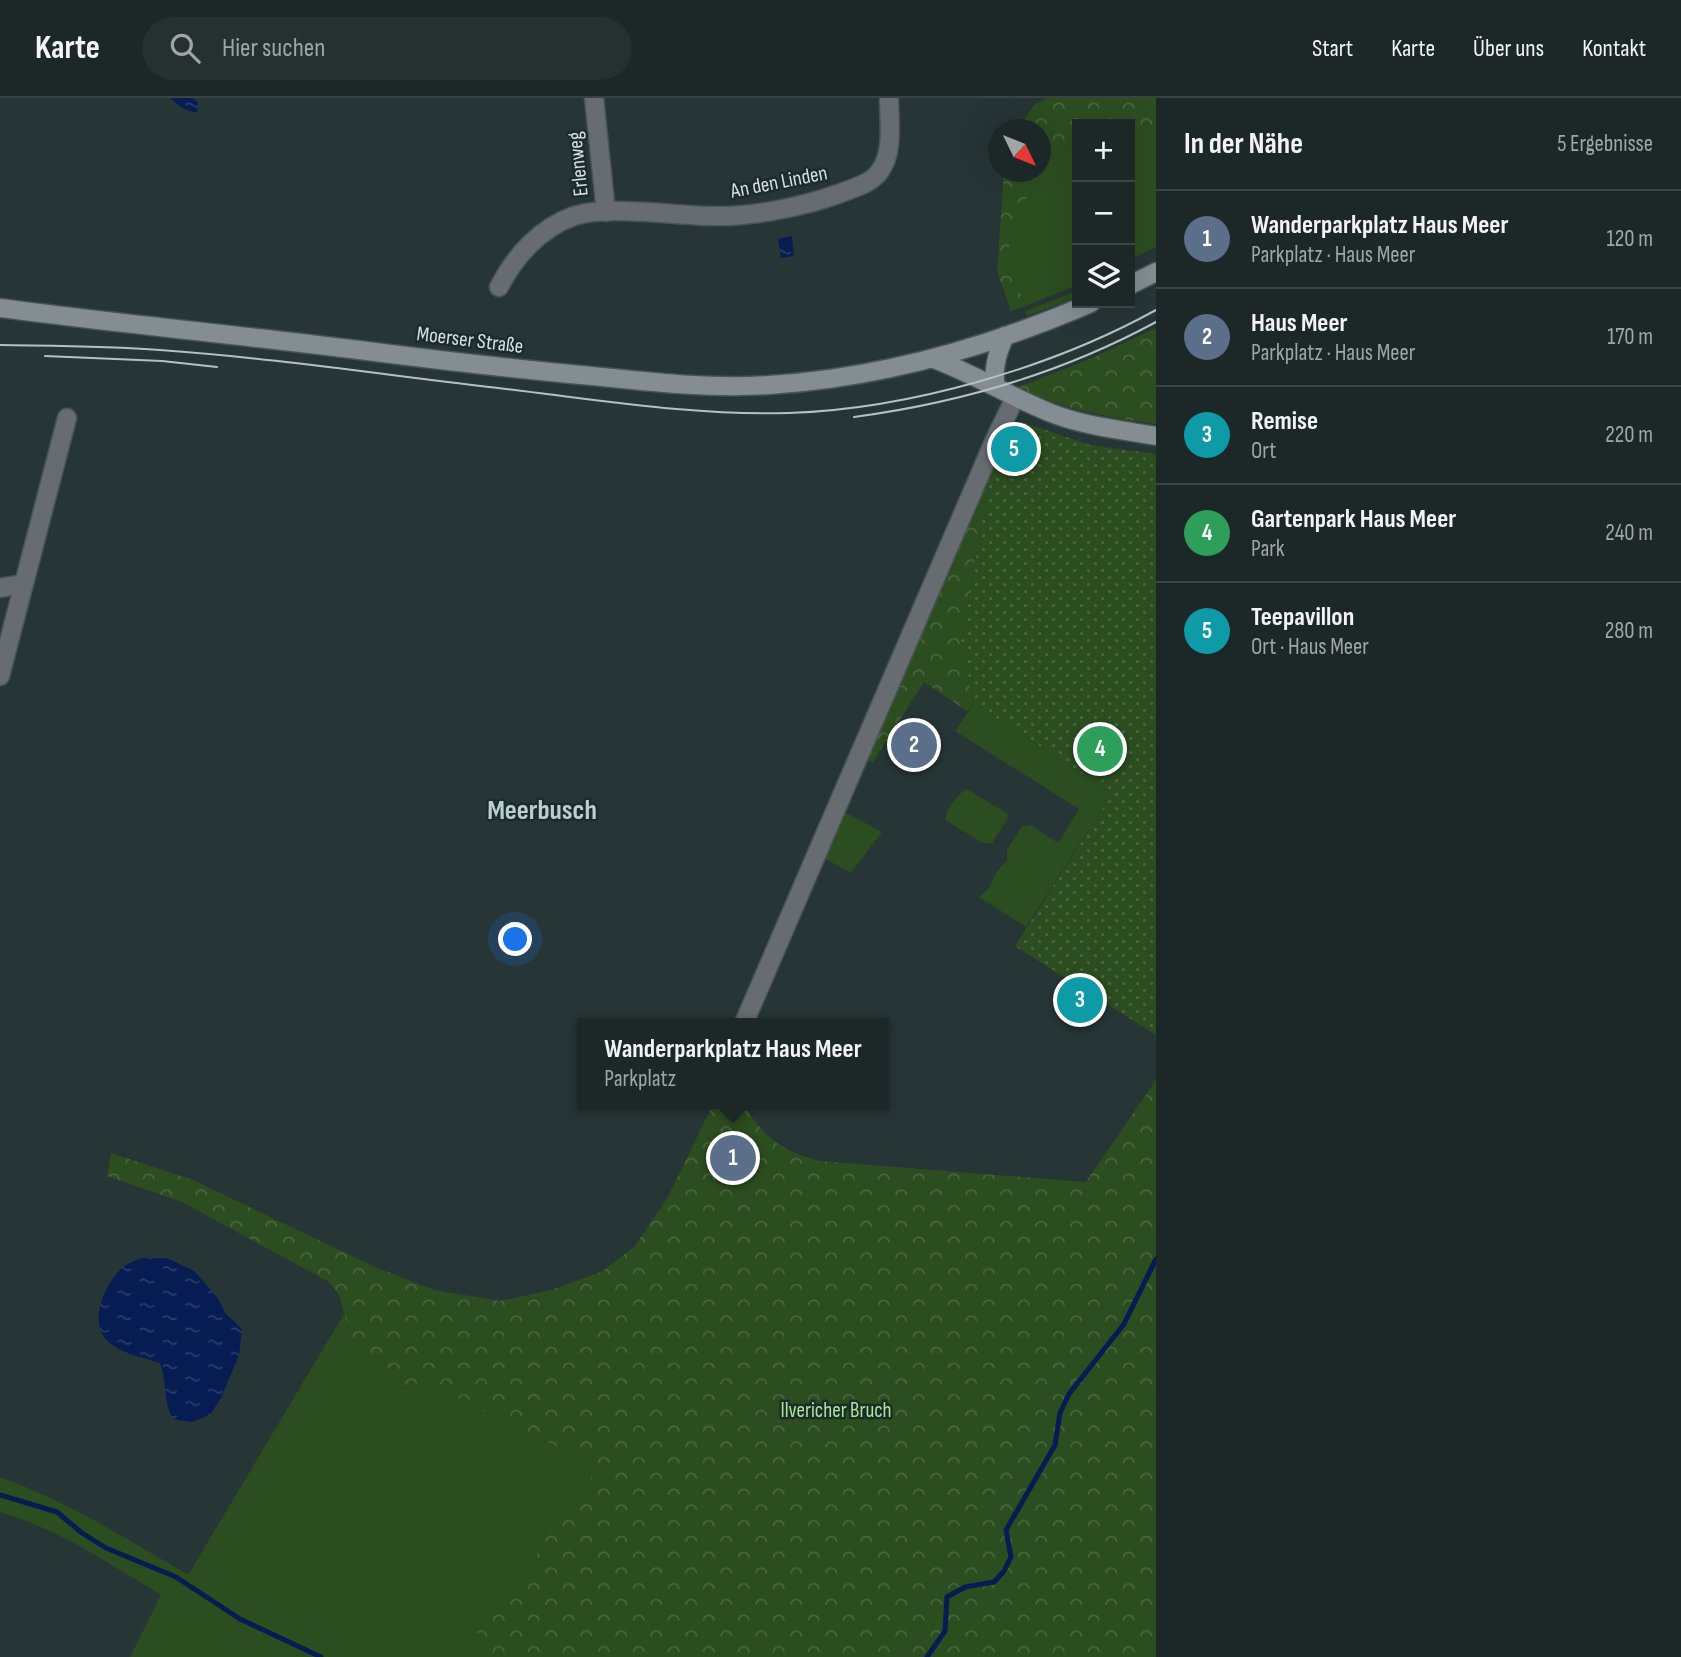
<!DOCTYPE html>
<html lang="de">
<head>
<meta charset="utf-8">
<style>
  :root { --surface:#1c2828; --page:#253030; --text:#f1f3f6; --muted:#a0a6a8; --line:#3a4445; --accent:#8bbbb9 }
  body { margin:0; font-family:"Sofia Sans Condensed",sans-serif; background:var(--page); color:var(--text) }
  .controls { position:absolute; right:21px; top:21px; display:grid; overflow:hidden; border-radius:0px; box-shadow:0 7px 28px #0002 }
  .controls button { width:63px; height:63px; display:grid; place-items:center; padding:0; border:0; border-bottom:2px solid var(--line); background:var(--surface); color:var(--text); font:35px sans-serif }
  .compass { position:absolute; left:988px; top:21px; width:63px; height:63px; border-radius:50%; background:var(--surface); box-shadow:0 7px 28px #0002; rotate:133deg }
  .you { position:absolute; left:516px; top:842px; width:24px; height:24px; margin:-18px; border:5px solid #fff; border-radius:50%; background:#1a73e8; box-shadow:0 0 0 10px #1a73e833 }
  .badge { display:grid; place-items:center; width:46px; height:46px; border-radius:50%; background:var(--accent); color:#fff; font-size:23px; font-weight:700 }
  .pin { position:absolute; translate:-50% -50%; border:4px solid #fff; box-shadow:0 2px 7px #0006 }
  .popup { position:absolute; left:577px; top:920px; width:312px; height:91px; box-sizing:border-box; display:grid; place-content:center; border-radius:0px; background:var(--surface); filter:drop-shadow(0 2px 5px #0005); font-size:23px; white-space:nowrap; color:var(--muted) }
  .popup b { font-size:26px; color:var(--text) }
  .popup::after { content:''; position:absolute; left:50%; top:100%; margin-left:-14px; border:14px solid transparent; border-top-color:var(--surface) }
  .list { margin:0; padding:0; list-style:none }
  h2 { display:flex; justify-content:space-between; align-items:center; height:91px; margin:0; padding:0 28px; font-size:30px }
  h2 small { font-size:23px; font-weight:400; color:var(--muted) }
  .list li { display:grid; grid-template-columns:46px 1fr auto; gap:21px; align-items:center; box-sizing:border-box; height:98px; padding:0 28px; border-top:2px solid var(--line) }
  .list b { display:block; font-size:26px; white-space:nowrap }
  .list p { margin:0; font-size:23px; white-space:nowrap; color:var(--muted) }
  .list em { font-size:23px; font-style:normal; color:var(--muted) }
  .icon { flex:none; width:38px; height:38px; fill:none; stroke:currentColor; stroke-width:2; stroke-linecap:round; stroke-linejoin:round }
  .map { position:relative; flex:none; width:1156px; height:1559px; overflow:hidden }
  header { display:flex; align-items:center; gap:42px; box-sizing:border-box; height:98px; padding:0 35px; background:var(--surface); border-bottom:2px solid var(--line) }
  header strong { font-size:33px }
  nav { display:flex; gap:38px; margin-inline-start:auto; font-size:24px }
  .search { width:490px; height:63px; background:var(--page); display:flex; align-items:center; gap:18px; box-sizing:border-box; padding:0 24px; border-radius:38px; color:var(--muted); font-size:26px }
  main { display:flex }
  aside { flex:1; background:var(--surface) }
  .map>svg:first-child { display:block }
  .grass { fill:#2c4d1f }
  .forest { fill:url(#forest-crowns) }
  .park { fill:url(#park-dots) }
  .water { fill:url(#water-ripples) }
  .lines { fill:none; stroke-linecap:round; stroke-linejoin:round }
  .stream { stroke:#071c52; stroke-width:5 }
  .minor-casing { stroke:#465455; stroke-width:21 }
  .secondary-casing { stroke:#465455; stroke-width:21 }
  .minor { stroke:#666c70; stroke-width:18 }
  .secondary { stroke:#848d92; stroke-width:18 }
  .tram { stroke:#b6c0c1; stroke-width:2 }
  .labels { text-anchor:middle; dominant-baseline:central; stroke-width:5; stroke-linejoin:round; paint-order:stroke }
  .street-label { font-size:21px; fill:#d7e0e1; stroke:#1c2b2c }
  .park-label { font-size:21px; fill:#a9e991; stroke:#1c2b2c }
  .district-label { font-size:28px; font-weight:bold; fill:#bccecf; stroke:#1c2b2c }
</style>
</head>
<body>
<header>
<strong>Karte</strong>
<div class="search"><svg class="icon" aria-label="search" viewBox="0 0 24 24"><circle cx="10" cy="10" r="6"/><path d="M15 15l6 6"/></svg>Hier suchen</div>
<nav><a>Start</a><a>Karte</a><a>Über uns</a><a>Kontakt</a></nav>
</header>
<main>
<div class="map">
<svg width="1156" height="1559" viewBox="0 0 1156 1559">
  <defs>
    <pattern id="forest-crowns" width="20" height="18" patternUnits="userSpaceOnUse" patternTransform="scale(1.75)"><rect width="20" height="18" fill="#2c4d1f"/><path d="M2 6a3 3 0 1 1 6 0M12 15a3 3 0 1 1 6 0" fill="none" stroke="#4a663f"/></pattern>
    <pattern id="park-dots" width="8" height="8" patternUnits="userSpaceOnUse" patternTransform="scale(1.75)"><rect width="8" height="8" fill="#2c4d1f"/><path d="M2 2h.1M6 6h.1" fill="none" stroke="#4a663f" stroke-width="1.8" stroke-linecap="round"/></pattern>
    <pattern id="water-ripples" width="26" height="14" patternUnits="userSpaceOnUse" patternTransform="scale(1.75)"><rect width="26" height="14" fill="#071c52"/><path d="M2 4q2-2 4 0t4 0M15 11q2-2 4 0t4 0" fill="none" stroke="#2a3d6b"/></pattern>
  </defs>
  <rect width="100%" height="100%" fill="#263536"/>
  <!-- grass -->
  <g class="grass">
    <path d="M 1156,29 L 1156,149 L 1130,162 L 1130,34 Z"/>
    <path d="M 1077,46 L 1077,187 L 1026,208 C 1020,194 1011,178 1009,162 C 1006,130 1044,54 1077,46 Z"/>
    <path d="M 1077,193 L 1077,199 L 1027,218 L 1025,213 Z"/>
    <path d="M 974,605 L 1112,696 L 1026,829 L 979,799 L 988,791 L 997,773 L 1007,762 L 1007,752 L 1021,729 L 1031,727 L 1058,745 L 1079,711 L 955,633 Z"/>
    <path d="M 967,691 L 1008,716 L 1007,722 L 992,745 L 983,745 L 945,722 C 946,711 958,695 967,691 Z"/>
    <path d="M 843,713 L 882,734 L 851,775 L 822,759 Z"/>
    <path d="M 344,1216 L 352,1245 L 401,1289 L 455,1299 L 586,1363 L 593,1377 L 542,1437 L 534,1473 L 486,1515 L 476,1527 L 482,1559 L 130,1559 L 161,1497 C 109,1466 59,1431 0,1414 L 0,1379 C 66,1403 128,1441 188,1477 Z"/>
  </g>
  <!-- forest -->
  <g class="forest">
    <path d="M 1047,0 L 1156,0 L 1156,29 L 1130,34 L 1130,26 L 1077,26 L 1077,46 C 1045,54 1006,130 1009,162 C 1011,178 1020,194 1026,208 L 1011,213 L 997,173 L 1004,74 L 1040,74 L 1040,32 L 1017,31 L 1034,7 Z"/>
    <path d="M 1156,230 L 1156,326 C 1108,319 1062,312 1019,289 L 1092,260 Z"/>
    <path d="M 995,352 L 961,543 L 974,605 L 967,613 L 924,584 L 873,664 L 860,660 Z"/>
    <path d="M 1156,982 L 1156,1559 L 482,1559 L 476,1527 L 486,1515 L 533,1473 L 542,1437 L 593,1377 L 586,1363 L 455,1299 L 401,1289 L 377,1276 L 352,1245 L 339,1197 L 329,1184 L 182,1104 L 107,1078 L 111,1055 L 193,1082 L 375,1169 L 434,1192 L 500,1203 L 551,1192 L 601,1174 L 634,1149 L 669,1097 L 713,1006 L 743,1006 C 764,1040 782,1053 820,1063 L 1086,1084 Z"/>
  </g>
  <!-- park -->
  <path class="park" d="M 1022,324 L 1090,347 L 1156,356 L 1156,937 L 1015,848 L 1112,696 L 974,605 L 961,543 L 995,352 L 1006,333 Z"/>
  <!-- water -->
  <g class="water">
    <path d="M 171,0 L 192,0 L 198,4 L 197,14 C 189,15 176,7 171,0 Z"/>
    <path d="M 792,138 L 794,158 L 781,160 L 778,141 Z"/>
    <path d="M 142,1160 L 167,1160 L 194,1173 L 217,1199 L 226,1216 L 242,1231 L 239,1257 L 221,1300 L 210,1317 L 192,1324 L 173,1321 C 162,1301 168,1286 160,1265 C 143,1259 117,1255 105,1240 C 88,1221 108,1179 126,1167 C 131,1164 137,1162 142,1160 Z"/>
  </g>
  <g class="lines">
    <!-- stream -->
    <g class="stream">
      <path d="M 0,1397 L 57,1414 L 82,1435 L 106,1450 L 176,1479 L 240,1521 L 321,1559"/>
      <path d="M 927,1559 L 945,1533 L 947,1499 L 965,1489 L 994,1484 L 1004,1473 L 1011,1459 L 1006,1432 L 1055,1347 L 1060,1315 L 1069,1296 L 1124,1226 L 1156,1161"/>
    </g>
    <defs>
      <g id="minor">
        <path d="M 594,0 L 606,114"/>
        <path d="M 499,189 C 515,158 540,130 574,118 C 608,107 675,118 713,118 C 751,119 802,109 838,96 C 853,90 871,86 880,73 C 894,54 889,23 889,0"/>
        <path d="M 0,490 L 23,486"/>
        <path d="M 0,578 L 67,320"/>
        <path d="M 744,925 L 996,339 L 1015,300"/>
      </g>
      <g id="secondary">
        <path d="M 1130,187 L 1156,174"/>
        <path d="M 0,210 C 120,226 240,237 359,252 C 437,262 514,271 592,278 C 651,284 710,291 769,287 C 881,280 989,249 1091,205"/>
        <path d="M 934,261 C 974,276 1011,299 1051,315 C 1084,328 1121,332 1156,338"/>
        <path d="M 996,289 C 992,272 997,255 1005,238"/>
      </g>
    </defs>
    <!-- minor casing -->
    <use href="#minor" class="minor-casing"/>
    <!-- secondary casing -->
    <use href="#secondary" class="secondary-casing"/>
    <!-- minor -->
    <use href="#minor" class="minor"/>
    <!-- secondary -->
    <use href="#secondary" class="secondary"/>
    <!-- tram -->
    <g class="tram">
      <path d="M 0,247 C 53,248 106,248 160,252 C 275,260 391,278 506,291 C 600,302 695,318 789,315 C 909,311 1051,270 1156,212"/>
      <path d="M 45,258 L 162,263 L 217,269"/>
      <path d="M 854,319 C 959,305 1062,275 1156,224"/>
    </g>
  </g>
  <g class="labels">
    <!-- street labels -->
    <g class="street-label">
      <text transform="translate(578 66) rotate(-96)">Erlenweg</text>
      <text transform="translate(779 84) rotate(-11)">An den Linden</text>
      <text transform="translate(470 242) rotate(7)">Moerser Straße</text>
    </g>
    <!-- park labels -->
    <g class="park-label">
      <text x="836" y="1312">Ilvericher Bruch</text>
    </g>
    <!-- district labels -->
    <g class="district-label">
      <text x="542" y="712">Meerbusch</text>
    </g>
  </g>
</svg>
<div class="controls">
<button>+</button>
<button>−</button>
<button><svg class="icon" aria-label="layers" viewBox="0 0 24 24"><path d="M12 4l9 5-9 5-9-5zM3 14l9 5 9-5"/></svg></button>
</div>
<svg class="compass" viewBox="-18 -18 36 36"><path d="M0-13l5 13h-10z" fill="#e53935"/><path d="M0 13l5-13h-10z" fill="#a0a6a8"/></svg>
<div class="you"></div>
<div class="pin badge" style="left:733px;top:1060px;background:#5c6f8a">1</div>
<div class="popup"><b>Wanderparkplatz Haus Meer</b>Parkplatz</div>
<div class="pin badge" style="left:914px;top:647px;background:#5c6f8a">2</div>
<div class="pin badge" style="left:1080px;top:902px;background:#0f9aa8">3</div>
<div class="pin badge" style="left:1100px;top:651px;background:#2e9e5b">4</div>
<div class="pin badge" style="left:1014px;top:351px;background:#0f9aa8">5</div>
</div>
<aside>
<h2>In der Nähe<small>5 Ergebnisse</small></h2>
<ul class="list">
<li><span class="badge" style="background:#5c6f8a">1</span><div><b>Wanderparkplatz Haus Meer</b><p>Parkplatz · Haus Meer</p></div><em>120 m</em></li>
<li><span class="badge" style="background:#5c6f8a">2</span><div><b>Haus Meer</b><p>Parkplatz · Haus Meer</p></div><em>170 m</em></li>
<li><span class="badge" style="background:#0f9aa8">3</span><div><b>Remise</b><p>Ort</p></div><em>220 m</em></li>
<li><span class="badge" style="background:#2e9e5b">4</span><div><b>Gartenpark Haus Meer</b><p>Park</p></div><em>240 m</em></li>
<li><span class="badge" style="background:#0f9aa8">5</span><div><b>Teepavillon</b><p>Ort · Haus Meer</p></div><em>280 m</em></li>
</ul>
</aside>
</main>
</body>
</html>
